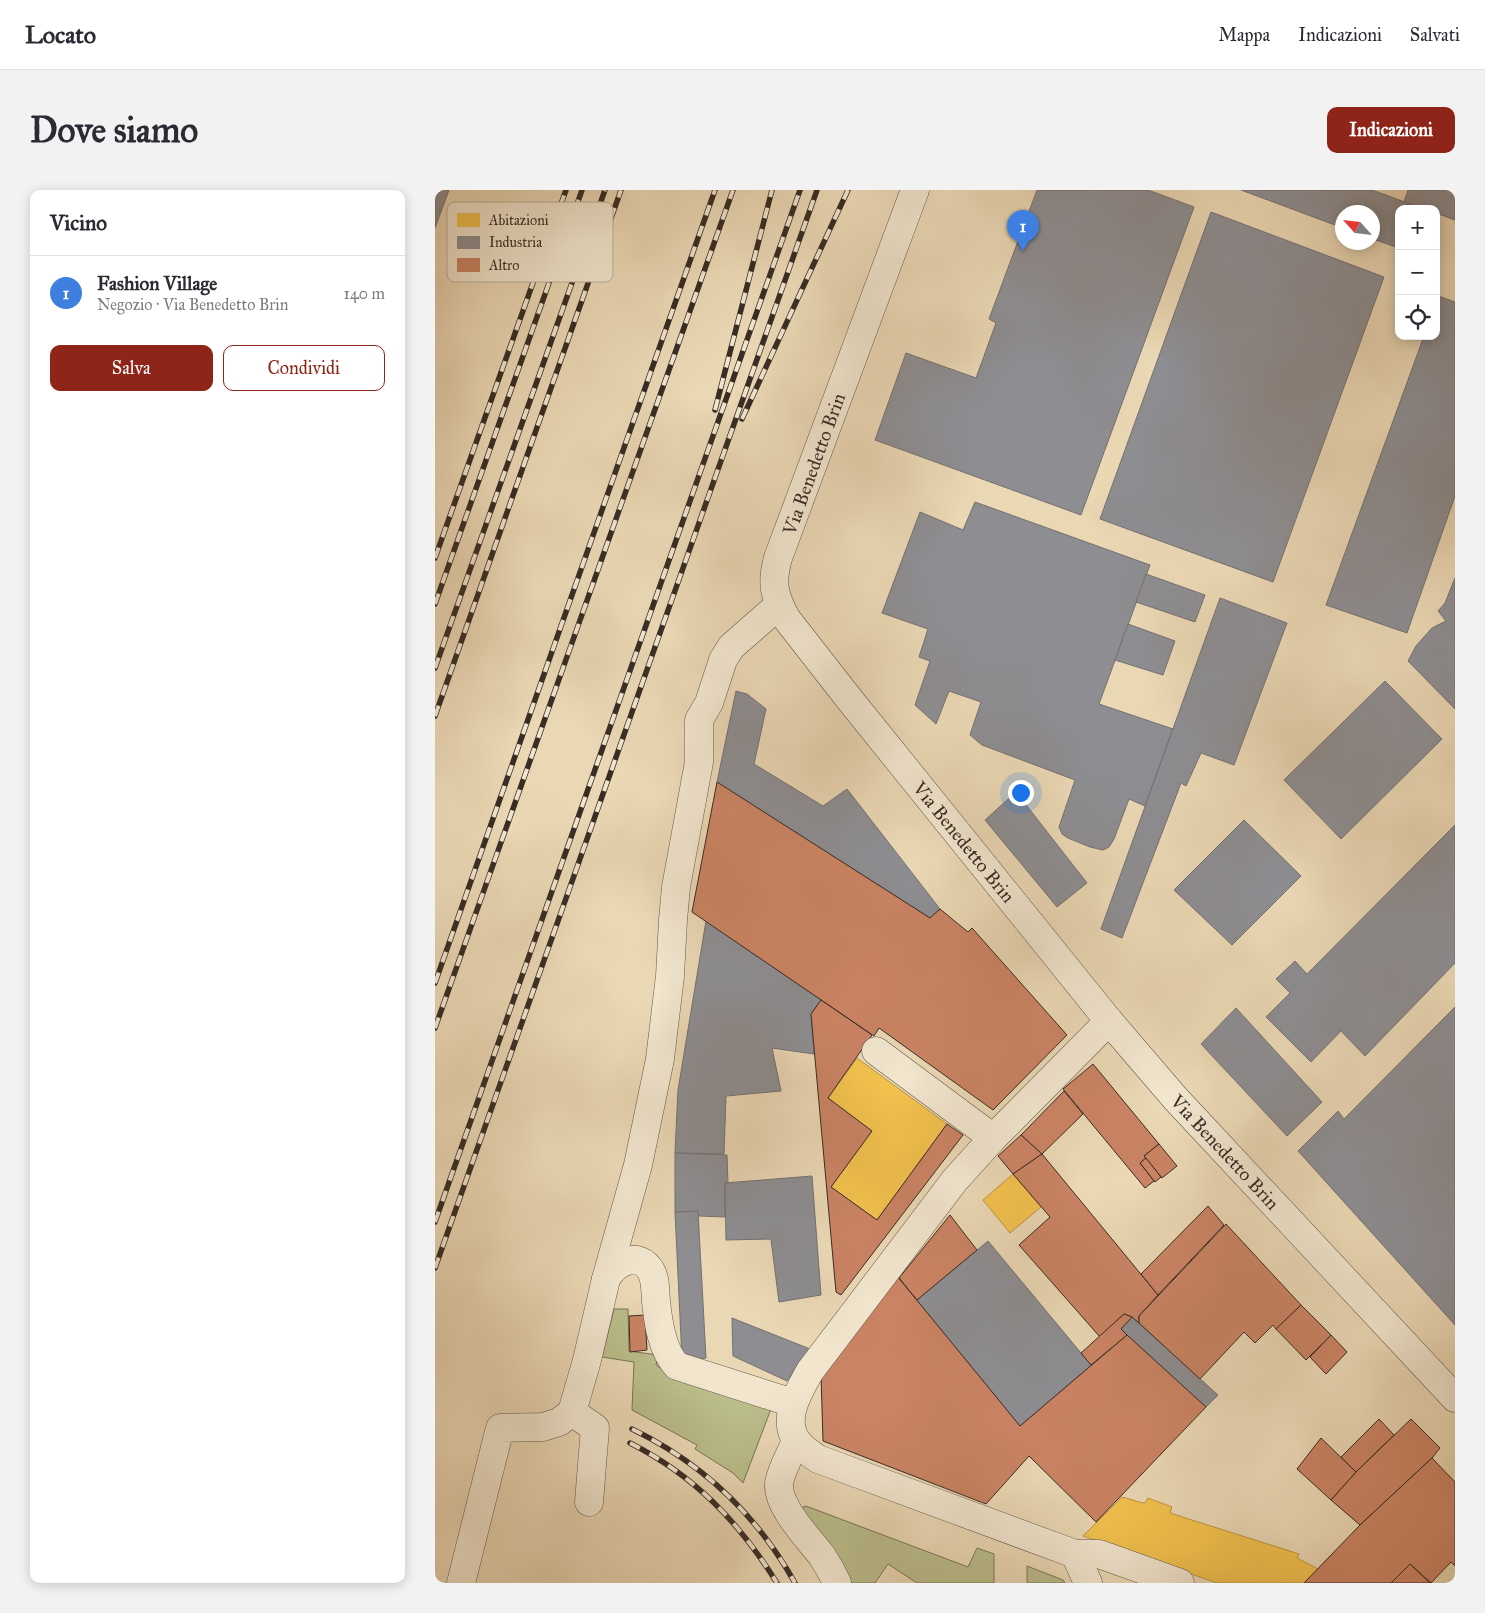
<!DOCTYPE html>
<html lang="it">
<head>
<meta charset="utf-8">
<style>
  :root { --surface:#fff; --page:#f2f2f3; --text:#2b2b33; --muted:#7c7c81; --line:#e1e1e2; --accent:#8f2418 }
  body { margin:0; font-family:"IM FELL Great Primer",serif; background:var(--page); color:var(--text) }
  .controls { position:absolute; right:15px; top:15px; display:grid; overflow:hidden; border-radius:10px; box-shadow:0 2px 12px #0003 }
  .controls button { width:45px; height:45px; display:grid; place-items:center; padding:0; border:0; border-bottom:1px solid var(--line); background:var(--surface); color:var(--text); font:25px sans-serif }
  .compass { position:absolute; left:900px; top:15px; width:45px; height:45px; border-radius:50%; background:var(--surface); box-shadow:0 2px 12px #0003; rotate:297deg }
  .you { position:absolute; left:585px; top:602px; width:18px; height:18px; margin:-12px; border:4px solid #fff; border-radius:50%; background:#1a73e8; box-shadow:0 0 0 8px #1a73e833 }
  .badge { display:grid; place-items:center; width:32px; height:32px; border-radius:50%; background:var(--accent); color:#fff; font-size:16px; font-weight:700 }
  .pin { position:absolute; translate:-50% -41px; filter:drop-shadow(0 1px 2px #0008) }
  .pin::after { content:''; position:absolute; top:26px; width:18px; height:15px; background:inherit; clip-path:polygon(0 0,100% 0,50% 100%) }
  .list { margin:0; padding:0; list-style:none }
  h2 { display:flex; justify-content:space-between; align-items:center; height:65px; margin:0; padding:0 20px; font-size:21px }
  h2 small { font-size:16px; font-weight:400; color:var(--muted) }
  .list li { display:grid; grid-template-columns:32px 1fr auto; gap:15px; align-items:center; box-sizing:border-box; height:75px; padding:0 20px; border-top:1px solid var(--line) }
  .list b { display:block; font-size:19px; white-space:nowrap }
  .list p { margin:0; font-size:16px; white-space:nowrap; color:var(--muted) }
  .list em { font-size:16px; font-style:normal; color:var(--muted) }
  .actions { display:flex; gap:10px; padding:15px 20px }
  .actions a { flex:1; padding:11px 0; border:1px solid var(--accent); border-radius:10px; text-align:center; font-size:18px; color:var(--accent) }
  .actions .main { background:var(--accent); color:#fff }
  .icon { flex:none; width:28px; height:28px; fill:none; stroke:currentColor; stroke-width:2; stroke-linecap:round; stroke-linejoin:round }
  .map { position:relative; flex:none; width:1020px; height:1393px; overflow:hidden; border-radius:10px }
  header { display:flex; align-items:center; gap:30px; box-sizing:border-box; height:70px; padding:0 25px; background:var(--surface); border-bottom:1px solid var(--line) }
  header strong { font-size:24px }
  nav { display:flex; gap:28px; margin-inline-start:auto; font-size:18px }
  .intro { display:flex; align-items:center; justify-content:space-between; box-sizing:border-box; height:120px; padding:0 30px }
  h1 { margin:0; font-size:35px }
  .button { padding:12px 22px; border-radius:10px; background:var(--accent); color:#fff; font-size:18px; font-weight:700 }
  main { display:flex; gap:30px; padding:0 30px }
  aside { flex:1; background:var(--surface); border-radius:10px; box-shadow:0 2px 12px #0003 }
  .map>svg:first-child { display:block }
  .green { fill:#babd8a; stroke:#797458 }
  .homes { fill:#f2c14e; stroke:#ba9442 }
  .industry { fill:#8d8d92; stroke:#747071 }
  .building { fill:#ca8364; stroke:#382c25 }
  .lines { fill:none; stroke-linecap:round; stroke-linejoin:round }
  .minor-casing { stroke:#645749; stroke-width:29 }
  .minor { stroke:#f1e5ce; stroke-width:28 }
  .rail-casing { stroke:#382c25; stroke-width:5.5 }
  .rail { stroke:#f1e5ce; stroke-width:4; stroke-dasharray:11; stroke-linecap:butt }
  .labels { text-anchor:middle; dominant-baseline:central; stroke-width:5; stroke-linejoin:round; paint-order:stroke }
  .street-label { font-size:19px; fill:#382c25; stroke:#f1e5ce }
  .key { fill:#f1e5ce; stroke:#baae9b; stroke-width:1 }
  .key-label { font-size:14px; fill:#382c25 }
</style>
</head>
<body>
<header>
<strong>Locato</strong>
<nav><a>Mappa</a><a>Indicazioni</a><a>Salvati</a></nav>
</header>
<div class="intro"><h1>Dove siamo</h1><a class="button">Indicazioni</a></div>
<main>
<aside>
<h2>Vicino<small></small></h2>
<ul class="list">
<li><span class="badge" style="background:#3f7fe0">1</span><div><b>Fashion Village</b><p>Negozio · Via Benedetto Brin</p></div><em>140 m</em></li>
</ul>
<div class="actions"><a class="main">Salva</a><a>Condividi</a></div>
</aside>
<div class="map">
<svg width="1020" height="1393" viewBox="0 0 1020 1393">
  <rect width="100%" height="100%" fill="#ead7b4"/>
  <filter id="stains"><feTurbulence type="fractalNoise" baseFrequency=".004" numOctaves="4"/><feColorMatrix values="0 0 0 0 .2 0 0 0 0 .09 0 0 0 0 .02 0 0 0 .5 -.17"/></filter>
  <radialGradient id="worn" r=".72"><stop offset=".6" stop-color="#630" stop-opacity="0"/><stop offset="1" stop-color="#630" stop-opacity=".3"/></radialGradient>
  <!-- green -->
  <g class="green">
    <path d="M 179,1119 L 193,1119 L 194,1161 L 223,1165 L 221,1175 L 236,1185 L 336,1219 L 308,1293 L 298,1283 L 260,1259 L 262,1255 L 197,1220 L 199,1172 L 167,1167 Z"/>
    <path d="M 371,1316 L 533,1377 L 542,1358 L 559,1364 L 559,1393 L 482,1393 L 453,1374 L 440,1393 L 415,1393 L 367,1320 L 368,1317 Z"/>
    <path d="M 592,1376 L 628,1390 L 630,1393 L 592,1393 Z"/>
  </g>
  <!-- homes -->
  <g class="homes">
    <path d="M 422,868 L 512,934 L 442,1030 L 396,997 L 437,941 L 393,908 Z"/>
    <path d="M 578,984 L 606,1017 L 575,1043 L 548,1010 Z"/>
    <path d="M 687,1307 L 708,1313 L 710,1313 L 713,1308 L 737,1317 L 735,1323 L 864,1364 L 862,1368 L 883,1379 L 869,1393 L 782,1393 L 648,1346 Z"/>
  </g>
  <!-- industry -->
  <g class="industry">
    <path d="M 0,0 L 14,0 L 0,38 Z"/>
    <path d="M 602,0 L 713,0 L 759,17 L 646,325 L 440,250 L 471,163 L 541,188 L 561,133 L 554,129 Z"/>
    <path d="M 806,0 L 937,0 L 989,19 L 964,19 L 964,58 L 938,49 L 938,22 L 908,22 L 908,38 Z"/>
    <path d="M 973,0 L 1020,0 L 1020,30 L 1001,23 L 1001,19 L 989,19 L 969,12 Z"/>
    <path d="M 776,22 L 949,87 L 838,392 L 665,329 Z"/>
    <path d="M 1003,106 L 1020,112 L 1020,306 L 972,443 L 891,415 L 989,146 L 1001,146 L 1001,111 Z"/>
    <path d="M 540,312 L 715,375 L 664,514 L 738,539 L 710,616 L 694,609 L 679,649 L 674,657 L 668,660 L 655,657 L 633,648 L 627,644 L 624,637 L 640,590 L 547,555 L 535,545 L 546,512 L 514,501 L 501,534 L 480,515 L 495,471 L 484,467 L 493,439 L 447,423 L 485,322 L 528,340 Z"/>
    <path d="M 711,384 L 770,405 L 760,432 L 701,412 Z"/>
    <path d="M 1020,388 L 1020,519 L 973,471 L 981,456 L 997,438 L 1011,431 L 1003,421 L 1010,413 Z"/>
    <path d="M 785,408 L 852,433 L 799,575 L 766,563 L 751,596 L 746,593 L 687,748 L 666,739 Z"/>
    <path d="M 693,434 L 740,451 L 728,485 L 680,470 Z"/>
    <path d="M 950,491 L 1007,549 L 906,649 L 849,590 Z"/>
    <path d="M 301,501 L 312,504 L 331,519 L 319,574 L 388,616 L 412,599 L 505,719 L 495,728 L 282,592 Z"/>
    <path d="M 581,602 L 652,693 L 622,717 L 550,630 Z"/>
    <path d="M 809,630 L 866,686 L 797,755 L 739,700 Z"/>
    <path d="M 1020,635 L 1020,773 L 930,866 L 906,841 L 876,872 L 831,827 L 855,803 L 841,789 L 860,771 L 872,784 Z"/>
    <path d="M 271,731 L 386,810 L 376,824 L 379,864 L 337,858 L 346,901 L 291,906 L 289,964 L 240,963 L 243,900 Z"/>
    <path d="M 1020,817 L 1020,1135 L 863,961 L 903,921 L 909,929 Z"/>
    <path d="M 801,818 L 887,912 L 852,946 L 766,854 Z"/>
    <path d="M 240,963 L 292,965 L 293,993 L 290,993 L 290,1027 L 264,1026 L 263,1021 L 240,1022 Z"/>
    <path d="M 377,986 L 386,1105 L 344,1112 L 336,1049 L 291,1050 L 290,993 Z"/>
    <path d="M 263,1021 L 271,1168 L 247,1170 L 240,1022 Z"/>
    <path d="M 553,1051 L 656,1175 L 585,1236 L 482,1110 Z"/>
    <path d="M 697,1127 L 783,1205 L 771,1217 L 686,1139 Z"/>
    <path d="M 297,1128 L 375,1159 L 352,1191 L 298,1166 Z"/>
  </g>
  <!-- building -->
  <g class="building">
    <path d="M 282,592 L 495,728 L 505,719 L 533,742 L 537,738 L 632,845 L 558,920 L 444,838 L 439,846 L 257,722 Z"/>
    <path d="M 386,810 L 437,845 L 393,908 L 437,941 L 396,997 L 442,1030 L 512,934 L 528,945 L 406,1105 L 401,1102 L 376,824 Z"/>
    <path d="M 658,874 L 724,954 L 709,966 L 711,968 L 705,973 L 719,991 L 710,998 L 628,899 Z"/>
    <path d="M 629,901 L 648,924 L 607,964 L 586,945 Z"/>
    <path d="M 586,945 L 607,964 L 578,984 L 563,966 Z"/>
    <path d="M 724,954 L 742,976 L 727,988 L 709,966 Z"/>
    <path d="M 607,964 L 723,1105 L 704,1126 L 704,1133 L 697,1127 L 689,1124 L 665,1147 L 584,1055 L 615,1027 L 578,984 Z"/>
    <path d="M 711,968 L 726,987 L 720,992 L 705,973 Z"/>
    <path d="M 773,1016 L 789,1035 L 723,1105 L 706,1084 Z"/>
    <path d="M 515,1025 L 542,1060 L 482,1110 L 464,1088 Z"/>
    <path d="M 791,1034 L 866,1115 L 841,1139 L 838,1135 L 820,1153 L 809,1142 L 765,1189 L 704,1133 L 704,1126 Z"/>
    <path d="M 462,1086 L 585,1236 L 692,1145 L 771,1217 L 661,1332 L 594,1266 L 551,1314 L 388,1251 L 386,1185 Z"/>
    <path d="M 866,1115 L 896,1145 L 871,1170 L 841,1139 Z"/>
    <path d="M 689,1124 L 697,1127 L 686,1139 L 692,1145 L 656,1175 L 646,1163 Z"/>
    <path d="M 210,1125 L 212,1160 L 195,1162 L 194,1126 Z"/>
    <path d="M 896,1145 L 912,1162 L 891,1184 L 875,1167 Z"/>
    <path d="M 944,1229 L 959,1245 L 921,1282 L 906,1267 Z"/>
    <path d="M 976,1229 L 1005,1258 L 997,1268 L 925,1335 L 896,1310 L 921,1282 Z"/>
    <path d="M 886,1248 L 921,1282 L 896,1310 L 862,1279 Z"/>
    <path d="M 997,1268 L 1020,1292 L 1020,1376 L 1016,1372 L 996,1393 L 975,1374 L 956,1393 L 869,1393 L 925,1335 Z"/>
    <path d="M 975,1374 L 995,1393 L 956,1393 Z"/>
  </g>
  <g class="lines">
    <defs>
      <g id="minor">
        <path d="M 480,0 L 343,368 C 336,393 339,405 351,428 L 415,510 L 674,831 L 740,908 L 1020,1208"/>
        <path d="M 674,831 L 558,948 L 520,990 L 375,1181 C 364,1201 346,1229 362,1251 C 367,1259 376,1264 383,1269 L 640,1364 L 664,1364 L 745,1393"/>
        <path d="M 441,861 L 558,948"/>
        <path d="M 171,1089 C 180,1072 204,1060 216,1081 C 221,1090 220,1101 221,1111 C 223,1132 227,1161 242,1176 L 358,1213"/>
        <path d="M 137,1222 L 160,1238 L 154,1312"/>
        <path d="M 361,1251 C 356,1263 345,1282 344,1294 C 342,1316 374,1349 387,1366 C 393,1375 398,1384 402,1393"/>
        <path d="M 640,1364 L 653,1393"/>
        <path d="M 26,1393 L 65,1238 L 108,1237 L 124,1232 L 137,1222 L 152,1170 L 171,1089 L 203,975 L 225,869 L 235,786 L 238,730 L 241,697 L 264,572 L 264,530 L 274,513 L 288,470 L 296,457 L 344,415"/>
      </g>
    </defs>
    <!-- minor casing -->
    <use href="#minor" class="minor-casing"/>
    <!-- minor -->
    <use href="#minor" class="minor"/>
    <defs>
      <g id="rail">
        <path d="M 280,220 L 337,0"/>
        <path d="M 307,229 L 413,0"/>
        <path d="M 0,368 L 131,0"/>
        <path d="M 0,414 L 147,0"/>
        <path d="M 0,478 L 170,0"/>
        <path d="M 0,526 L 186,0"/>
        <path d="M 0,793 L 280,0"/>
        <path d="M 0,838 L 298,0"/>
        <path d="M 0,1032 L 365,0"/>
        <path d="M 0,1078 L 382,0"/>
        <path d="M 197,1239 C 267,1273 322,1325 360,1393"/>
        <path d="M 195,1253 C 260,1286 304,1332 342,1393"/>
      </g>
    </defs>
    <!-- rail casing -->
    <use href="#rail" class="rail-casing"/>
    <!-- rail -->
    <use href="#rail" class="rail"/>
  </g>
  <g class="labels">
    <!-- street labels -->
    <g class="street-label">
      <text transform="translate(379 274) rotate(-70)">Via Benedetto Brin</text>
      <text transform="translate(529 652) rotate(51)">Via Benedetto Brin</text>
      <text transform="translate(790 962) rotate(47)">Via Benedetto Brin</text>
    </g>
  </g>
  <!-- legend -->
  <rect x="12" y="12" width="166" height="80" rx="8" class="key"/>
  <rect x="22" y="23" width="23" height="14" fill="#f2c14e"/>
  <rect x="22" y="46" width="23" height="13" fill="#8d8d92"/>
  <rect x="22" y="68" width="23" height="14" fill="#ca8364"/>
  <g class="key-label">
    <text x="54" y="35">Abitazioni</text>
    <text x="54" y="57">Industria</text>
    <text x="54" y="80">Altro</text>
  </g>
  <rect width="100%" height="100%" filter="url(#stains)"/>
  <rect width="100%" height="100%" fill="url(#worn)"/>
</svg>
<div class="controls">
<button>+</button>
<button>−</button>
<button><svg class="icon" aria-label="locate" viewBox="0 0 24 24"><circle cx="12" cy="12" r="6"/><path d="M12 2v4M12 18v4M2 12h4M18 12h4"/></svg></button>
</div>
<svg class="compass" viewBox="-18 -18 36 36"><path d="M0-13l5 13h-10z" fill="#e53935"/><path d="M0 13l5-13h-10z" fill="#7c7c81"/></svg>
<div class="you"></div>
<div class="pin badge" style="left:588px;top:61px;background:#3f7fe0">1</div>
</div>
</main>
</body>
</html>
